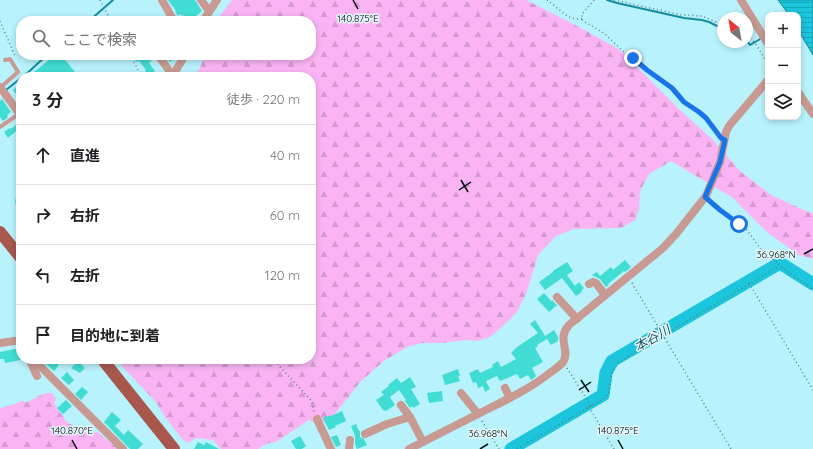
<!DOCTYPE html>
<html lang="ja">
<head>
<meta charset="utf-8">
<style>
  :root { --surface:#fff; --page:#f6f6f6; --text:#202124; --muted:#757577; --line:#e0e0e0 }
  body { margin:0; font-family:Quicksand,"Noto Sans JP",sans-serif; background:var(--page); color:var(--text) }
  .controls { position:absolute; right:12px; top:12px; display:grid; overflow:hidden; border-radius:8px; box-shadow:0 2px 6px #0003 }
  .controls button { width:36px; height:36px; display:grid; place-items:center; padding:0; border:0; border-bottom:1px solid var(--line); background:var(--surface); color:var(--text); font:20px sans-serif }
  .compass { position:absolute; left:717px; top:12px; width:36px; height:36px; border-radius:50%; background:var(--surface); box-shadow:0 2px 6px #0003; rotate:329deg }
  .stop { position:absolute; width:12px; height:12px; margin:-9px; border:3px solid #1a73e8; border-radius:50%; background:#fff }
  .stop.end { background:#1a73e8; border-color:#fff; box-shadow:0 1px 4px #0008 }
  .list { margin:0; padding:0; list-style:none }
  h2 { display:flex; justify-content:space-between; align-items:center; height:52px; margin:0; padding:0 16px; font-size:17px }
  h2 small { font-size:13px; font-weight:400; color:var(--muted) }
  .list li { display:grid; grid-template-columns:26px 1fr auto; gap:12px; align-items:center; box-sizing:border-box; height:60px; padding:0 16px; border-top:1px solid var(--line) }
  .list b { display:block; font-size:15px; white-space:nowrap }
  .list em { font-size:13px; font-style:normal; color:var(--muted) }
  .icon { flex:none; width:22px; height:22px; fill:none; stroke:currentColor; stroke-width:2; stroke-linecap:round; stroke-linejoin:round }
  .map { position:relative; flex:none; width:813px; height:449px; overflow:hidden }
  .search { position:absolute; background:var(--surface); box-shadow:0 2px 6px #0003; left:16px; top:16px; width:300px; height:44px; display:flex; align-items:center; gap:10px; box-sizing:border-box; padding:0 14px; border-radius:16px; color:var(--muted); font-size:15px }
  .panel { position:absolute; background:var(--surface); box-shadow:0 2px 6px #0003; left:16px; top:72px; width:300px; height:292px; border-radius:16px }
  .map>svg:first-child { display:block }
  .forest { fill:url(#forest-firs) }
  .water { fill:url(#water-rules); stroke:#138e9f }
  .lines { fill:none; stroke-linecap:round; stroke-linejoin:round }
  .stream { stroke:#138e9f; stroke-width:2 }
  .river { stroke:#1bc5db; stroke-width:13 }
  .building { fill:#41ddd4 }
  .path { stroke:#5a7e85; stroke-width:1.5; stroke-dasharray:1 3; stroke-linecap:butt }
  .lane { stroke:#c89a92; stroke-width:4 }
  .street { stroke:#c89a92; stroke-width:8 }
  .primary { stroke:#a8574c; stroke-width:12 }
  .route { stroke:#1a73e8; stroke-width:5 }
  .ticks { fill:none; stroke:#000f12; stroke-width:1.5 }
  .labels { text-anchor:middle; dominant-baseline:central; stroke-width:3; stroke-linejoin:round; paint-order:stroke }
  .water-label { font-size:13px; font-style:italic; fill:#1e5b64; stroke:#e5f7fb }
  .ticks-label { font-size:10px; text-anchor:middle; fill:#000f12; stroke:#e5f7fb; stroke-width:3; stroke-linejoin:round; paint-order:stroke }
</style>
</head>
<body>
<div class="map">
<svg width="813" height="449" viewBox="0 0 813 449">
  <defs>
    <pattern id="forest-firs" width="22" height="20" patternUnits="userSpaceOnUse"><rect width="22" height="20" fill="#fab4f4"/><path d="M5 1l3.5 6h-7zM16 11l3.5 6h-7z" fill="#d49ad0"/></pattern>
    <pattern id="water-rules" width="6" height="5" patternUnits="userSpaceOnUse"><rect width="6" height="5" fill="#1bc5db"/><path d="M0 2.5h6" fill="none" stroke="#17a8bb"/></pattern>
  </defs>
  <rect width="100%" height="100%" fill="#b8f2fc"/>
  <!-- forest -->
  <g class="forest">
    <path d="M 232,0 L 526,0 L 581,28 L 620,50 L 682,112 L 713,140 L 740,171 L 771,195 L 808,212 L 813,213 L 813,259 L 799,255 L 768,233 L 733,198 L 671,161 L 649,174 L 640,191 L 639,209 L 635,220 L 621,228 L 574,229 L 556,236 L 538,255 L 526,294 L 517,312 L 502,327 L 490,337 L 477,341 L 465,340 L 443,343 L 423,343 L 407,347 L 384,361 L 361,381 L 335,414 L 329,420 L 321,423 L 315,423 L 309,420 L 276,442 L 266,444 L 258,449 L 221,449 L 213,440 L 196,438 L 188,443 L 182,439 L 165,417 L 156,402 L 115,359 L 311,359 L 311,77 L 193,77 L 201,66 L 204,55 L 311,55 L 311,21 L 216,21 Z"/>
    <path d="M 48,393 L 52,393 L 56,399 L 54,403 L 66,421 L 76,428 L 88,433 L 98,432 L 103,437 L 119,449 L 0,449 L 0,408 L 12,405 L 22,401 L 27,402 L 43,394 Z"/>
  </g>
  <!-- water -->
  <path class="water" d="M 778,0 L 813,0 L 813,55 L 798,30 L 798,15 L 789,15 Z"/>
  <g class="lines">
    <!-- stream -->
    <g class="stream">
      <path d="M 607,0 L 617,3 L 684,18 L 702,20 L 709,22 L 723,29"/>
      <path d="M 89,21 L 113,0"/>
      <path d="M 747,41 L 750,45 L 762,38"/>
      <path d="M 23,77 L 47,55"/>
      <path d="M 6,90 L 21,78"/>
    </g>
    <!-- river -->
    <path class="river" d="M 511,449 L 603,395 L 606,373 L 612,361 L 780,263 L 813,284"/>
  </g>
  <!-- building -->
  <g class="building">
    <path d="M 168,0 L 195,0 L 202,11 L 190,21 L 188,21 L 183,15 L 182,16 L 180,14 L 178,16 L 175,11 L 176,11 Z"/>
    <path d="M 55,55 L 61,55 L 75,72 L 70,77 L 28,77 Z"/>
    <path d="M 133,55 L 150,55 L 153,59 L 149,63 L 155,71 L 153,73 L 154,74 L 149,77 L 145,71 L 146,70 L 139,61 L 136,62 Z"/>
    <path d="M 165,55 L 179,55 L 170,62 Z"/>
    <path d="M 21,83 L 21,100 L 13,90 Z"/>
    <path d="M 2,99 L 11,112 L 7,115 L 8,117 L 3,121 L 0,117 L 0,101 Z"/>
    <path d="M 18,123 L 21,126 L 21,138 L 16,131 L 8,138 L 4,132 L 10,128 L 11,129 Z"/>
    <path d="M 21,190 L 21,213 L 16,205 L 15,202 L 16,197 Z"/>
    <path d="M 625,260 L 631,267 L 625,272 L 624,271 L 608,284 L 609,285 L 606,287 L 600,279 L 592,275 L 597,272 L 600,276 L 611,267 L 613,270 Z"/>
    <path d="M 567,262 L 573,271 L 567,275 L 575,286 L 579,282 L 584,288 L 581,291 L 582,292 L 576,296 L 562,278 L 545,290 L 539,282 L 553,272 L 553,271 Z"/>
    <path d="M 544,293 L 551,301 L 552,300 L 557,305 L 549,312 L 537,299 Z"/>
    <path d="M 535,320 L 547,339 L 537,345 L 538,346 L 535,348 L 543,362 L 532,368 L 536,376 L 531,380 L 528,375 L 520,379 L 517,374 L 500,381 L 497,376 L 486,381 L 490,389 L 485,392 L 483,386 L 478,388 L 476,382 L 473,383 L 469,373 L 478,369 L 480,373 L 493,367 L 492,365 L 498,361 L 501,367 L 516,359 L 511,353 L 517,347 L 538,333 L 530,324 Z"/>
    <path d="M 554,330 L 558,337 L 558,341 L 551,345 L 545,336 Z"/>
    <path d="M 20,348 L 21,360 L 5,363 L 4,359 L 0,359 L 0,352 Z"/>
    <path d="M 50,359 L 52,359 L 59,365 L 54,371 L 46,364 Z"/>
    <path d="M 78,361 L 85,368 L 80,373 L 71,368 Z"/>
    <path d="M 458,369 L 460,376 L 458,376 L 460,381 L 445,385 L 442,375 Z"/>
    <path d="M 67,372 L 74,380 L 69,385 L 61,378 Z"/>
    <path d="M 410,377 L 416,387 L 411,389 L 420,404 L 413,408 L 412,406 L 410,408 L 405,401 L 406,400 L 399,390 L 390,397 L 395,405 L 386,411 L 383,410 L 376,400 L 384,395 L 381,392 L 389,386 L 388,385 L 397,378 L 401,383 Z"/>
    <path d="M 82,387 L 88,392 L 81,400 L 75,394 Z"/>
    <path d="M 442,391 L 443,401 L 429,403 L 427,393 Z"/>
    <path d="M 66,400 L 72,406 L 63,414 L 57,408 Z"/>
    <path d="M 342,411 L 346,421 L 335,426 L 336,427 L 329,430 L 323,418 L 327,416 L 327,417 L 330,415 L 331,416 Z"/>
    <path d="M 112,412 L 121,420 L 115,426 L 124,435 L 128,430 L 143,444 L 138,449 L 130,449 L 104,422 Z"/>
    <path d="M 356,424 L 359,431 L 360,431 L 360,437 L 364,439 L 367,445 L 357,449 L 355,444 L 355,436 L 351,426 Z"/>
    <path d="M 337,435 L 341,445 L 336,447 L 331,437 Z"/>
    <path d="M 300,436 L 306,446 L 302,449 L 296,449 L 291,441 Z"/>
    <path d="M 198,442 L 204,445 L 206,442 L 219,449 L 194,449 Z"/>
  </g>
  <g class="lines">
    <!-- path -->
    <g class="path">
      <path d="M 100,0 L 111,21"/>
      <path d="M 547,0 C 558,7 567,21 582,19"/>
      <path d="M 594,0 L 582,14 L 582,19 L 583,21 L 604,33 L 623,51 L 637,61 L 647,70 L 668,84 L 684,102 L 699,111 L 703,115 L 718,134"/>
      <path d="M 614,0 L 682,15 L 702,16 L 723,25"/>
      <path d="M 0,21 L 15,56"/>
      <path d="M 747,36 C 757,42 761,54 768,64"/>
      <path d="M 130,55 L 142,77"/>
      <path d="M 711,203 L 720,210 L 747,230 L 762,251 L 777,262 L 779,266 L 813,289"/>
      <path d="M 632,283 L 731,449"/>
      <path d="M 749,283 L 813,390"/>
      <path d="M 276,360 L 280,367 L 310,399 L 312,403 L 314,412"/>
      <path d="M 567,368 L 591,406"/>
      <path d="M 589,407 L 614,449"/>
      <path d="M 482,421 L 499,449"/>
      <path d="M 517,449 L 606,397 L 609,392 L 612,372 L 619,362 L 779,266"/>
    </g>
    <!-- lane -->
    <g class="lane">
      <path d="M 1,87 L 18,72 L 10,59 L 5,60"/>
      <path d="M 0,127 L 19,114"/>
    </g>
    <!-- street -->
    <g class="street">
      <path d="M 162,0 L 174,21"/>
      <path d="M 201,0 L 209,11"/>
      <path d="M 741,0 L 768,44"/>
      <path d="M 203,21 L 217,0"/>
      <path d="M 158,55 L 173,76"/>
      <path d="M 172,77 L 185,55"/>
      <path d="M 0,87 L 21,116"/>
      <path d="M 798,92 L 813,114"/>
      <path d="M 589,284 L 593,282 L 596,283 L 605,295"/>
      <path d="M 557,297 L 577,319"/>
      <path d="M 0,343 L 21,340"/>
      <path d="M 29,359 L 37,376"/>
      <path d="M 33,359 L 123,449"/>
      <path d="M 505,388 L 510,398"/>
      <path d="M 461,393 L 478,414"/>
      <path d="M 401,405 L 410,417 L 423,442"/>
      <path d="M 317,419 L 331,449"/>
      <path d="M 365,434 L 387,424 L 410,417"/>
      <path d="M 349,449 L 350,440"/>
      <path d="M 409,449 C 433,437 456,425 480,413 C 504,401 530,389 551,372 C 555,369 560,366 563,362 C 571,351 556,339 569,325 L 663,248 L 676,234 L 706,196 L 720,162 L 726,132 L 729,126 L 768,80"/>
    </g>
    <!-- primary -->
    <g class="primary">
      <path d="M 0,232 L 21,258"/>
      <path d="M 102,359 L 174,449"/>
    </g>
  </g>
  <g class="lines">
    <!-- route -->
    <path class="route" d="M 633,58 L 647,70 L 672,88 L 684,102 L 699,112 L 706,118 L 721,138 L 725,140 L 720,162 L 705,197 L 720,210 L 739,224"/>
  </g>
  <!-- ticks -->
  <path class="ticks" d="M 353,0 L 358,9M 461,180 L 468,192M 459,190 L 471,182M 804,254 L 813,249M 581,380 L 589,392M 579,390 L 591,382M 72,440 L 77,449M 618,440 L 623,449M 480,449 L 488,444"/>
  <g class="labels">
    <!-- water labels -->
    <g class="water-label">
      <text transform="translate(652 338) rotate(-30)">本谷川</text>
    </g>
  </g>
  <g class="ticks-label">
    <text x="358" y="22">140.875°E</text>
    <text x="776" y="258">36.968°N</text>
    <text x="72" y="434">140.870°E</text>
    <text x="618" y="434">140.875°E</text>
    <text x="488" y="437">36.968°N</text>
  </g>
</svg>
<div class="controls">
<button>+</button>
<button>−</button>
<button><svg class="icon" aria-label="layers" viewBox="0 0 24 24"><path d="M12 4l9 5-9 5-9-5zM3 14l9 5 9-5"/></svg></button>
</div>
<svg class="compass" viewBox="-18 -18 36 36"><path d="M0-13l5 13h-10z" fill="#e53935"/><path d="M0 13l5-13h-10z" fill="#757577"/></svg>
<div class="stop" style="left:739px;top:224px"></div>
<div class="stop end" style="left:633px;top:58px"></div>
<div class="search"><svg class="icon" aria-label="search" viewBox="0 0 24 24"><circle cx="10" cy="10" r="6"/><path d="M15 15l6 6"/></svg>ここで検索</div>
<section class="panel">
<h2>3 分<small>徒歩 · 220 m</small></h2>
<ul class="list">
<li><svg class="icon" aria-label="ahead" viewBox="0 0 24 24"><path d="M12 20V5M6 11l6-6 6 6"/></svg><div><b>直進</b></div><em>40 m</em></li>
<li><svg class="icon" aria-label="right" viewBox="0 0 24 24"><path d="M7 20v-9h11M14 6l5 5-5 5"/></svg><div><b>右折</b></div><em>60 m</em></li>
<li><svg class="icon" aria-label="left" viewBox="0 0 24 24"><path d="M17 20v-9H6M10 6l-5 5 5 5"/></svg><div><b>左折</b></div><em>120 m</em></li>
<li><svg class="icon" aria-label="arrive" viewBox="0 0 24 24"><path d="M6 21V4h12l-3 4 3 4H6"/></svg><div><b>目的地に到着</b></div></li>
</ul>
</section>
</div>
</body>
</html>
